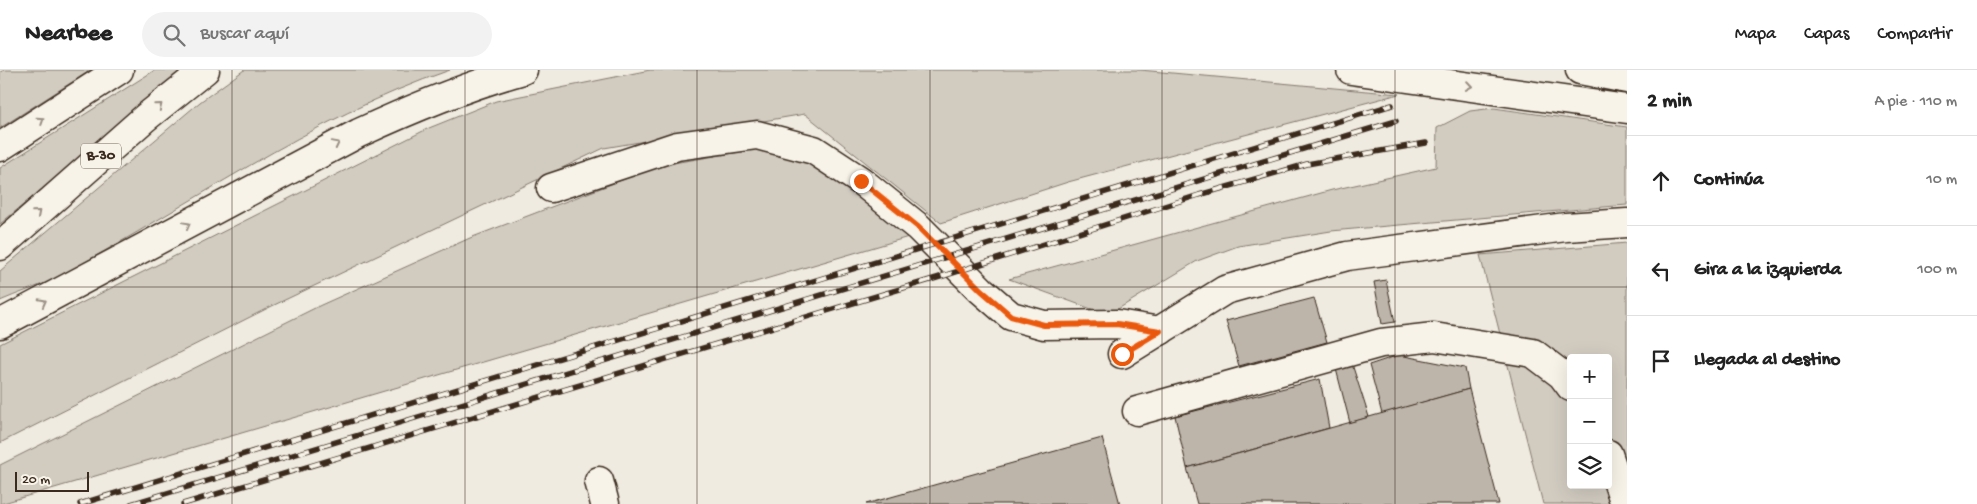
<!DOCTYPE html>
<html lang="es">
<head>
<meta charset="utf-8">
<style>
  :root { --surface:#fff; --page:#f2f2f2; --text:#222; --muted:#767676; --line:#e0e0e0 }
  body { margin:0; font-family:"Gochi Hand",sans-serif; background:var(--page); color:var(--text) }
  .controls { position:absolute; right:15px; bottom:15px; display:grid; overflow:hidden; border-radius:5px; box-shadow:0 5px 20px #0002 }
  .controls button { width:45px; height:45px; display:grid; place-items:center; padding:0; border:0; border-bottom:1px solid var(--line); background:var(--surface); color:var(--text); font:25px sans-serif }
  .scale { position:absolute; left:15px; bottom:12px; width:74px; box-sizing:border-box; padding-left:5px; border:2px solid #3b2a1e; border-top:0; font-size:14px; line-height:18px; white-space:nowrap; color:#3b2a1e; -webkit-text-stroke:4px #f7f3e8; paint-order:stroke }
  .stop { position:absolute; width:15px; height:15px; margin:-11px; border:4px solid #ea580c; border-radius:50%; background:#fff }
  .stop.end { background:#ea580c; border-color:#fff; box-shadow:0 1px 5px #0008 }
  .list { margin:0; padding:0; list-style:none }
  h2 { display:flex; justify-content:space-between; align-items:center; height:65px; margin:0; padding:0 20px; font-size:21px }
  h2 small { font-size:16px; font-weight:400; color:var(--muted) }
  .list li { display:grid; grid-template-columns:32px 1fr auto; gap:15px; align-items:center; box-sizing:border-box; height:90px; padding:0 20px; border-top:1px solid var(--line) }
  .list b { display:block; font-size:19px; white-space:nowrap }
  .list em { font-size:16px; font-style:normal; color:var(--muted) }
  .icon { flex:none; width:28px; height:28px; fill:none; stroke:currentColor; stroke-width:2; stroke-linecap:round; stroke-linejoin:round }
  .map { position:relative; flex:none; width:1627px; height:434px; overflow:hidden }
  header { display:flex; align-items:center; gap:30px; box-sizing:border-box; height:70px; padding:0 25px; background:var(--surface); border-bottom:1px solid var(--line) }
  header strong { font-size:24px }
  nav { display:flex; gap:28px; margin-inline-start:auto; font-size:18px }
  .search { width:350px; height:45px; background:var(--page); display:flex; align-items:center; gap:12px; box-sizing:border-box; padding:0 18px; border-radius:28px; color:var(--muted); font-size:19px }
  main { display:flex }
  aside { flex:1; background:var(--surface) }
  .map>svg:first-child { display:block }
  .green { fill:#d1cbc0; stroke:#867a6f; fill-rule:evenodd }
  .building { fill:#bdb5aa; stroke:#3b2a1e }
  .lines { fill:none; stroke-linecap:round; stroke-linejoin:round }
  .minor-casing { stroke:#3b2a1e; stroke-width:31 }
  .highway-casing { stroke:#3b2a1e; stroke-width:31 }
  .minor { stroke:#f7f3e8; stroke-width:28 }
  .highway { stroke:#f7f3e8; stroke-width:28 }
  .rail-casing { stroke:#3b2a1e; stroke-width:5.5 }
  .rail { stroke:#f7f3e8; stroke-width:4; stroke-dasharray:11; stroke-linecap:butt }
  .oneway { stroke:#998e83 }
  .route { stroke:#ea580c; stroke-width:6 }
  .grid { fill:none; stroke:#3b2a1e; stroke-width:1; stroke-opacity:0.55 }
  .labels { text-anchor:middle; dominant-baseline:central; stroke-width:5; stroke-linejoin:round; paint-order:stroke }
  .shield { fill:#f7f3e8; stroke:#73665b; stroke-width:1 }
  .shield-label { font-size:15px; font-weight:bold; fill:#3b2a1e }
</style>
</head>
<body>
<header>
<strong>Nearbee</strong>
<div class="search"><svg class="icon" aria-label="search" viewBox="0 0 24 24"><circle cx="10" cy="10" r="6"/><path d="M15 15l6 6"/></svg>Buscar aquí</div>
<nav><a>Mapa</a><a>Capas</a><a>Compartir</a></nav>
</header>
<main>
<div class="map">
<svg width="1627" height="434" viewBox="0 0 1627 434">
  <rect width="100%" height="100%" fill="#efebe0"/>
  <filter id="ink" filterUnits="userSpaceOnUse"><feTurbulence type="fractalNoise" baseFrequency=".02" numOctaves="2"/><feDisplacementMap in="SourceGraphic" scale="10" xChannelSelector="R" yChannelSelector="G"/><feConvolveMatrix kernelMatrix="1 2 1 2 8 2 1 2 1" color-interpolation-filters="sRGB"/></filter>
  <g filter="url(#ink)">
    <!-- green -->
    <g class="green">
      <path d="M 5,0 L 91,0 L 0,58 L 0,2 Z"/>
      <path d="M 155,0 L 186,0 L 0,154 L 0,98 Z"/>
      <path d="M 244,0 L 450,0 C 309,48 187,138 56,208 C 38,217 18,223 0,231 L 0,201 L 200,32 Z"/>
      <path d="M 650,0 L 1140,0 L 1399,24 L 1068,112 L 941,153 L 805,44 L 604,78 L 270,237 L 0,373 L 0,274 L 429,58 L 496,31 Z"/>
      <path d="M 1494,38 L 1627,57 L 1627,135 L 1331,161 L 1238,176 L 1197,191 L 1108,245 L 1009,209 L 1332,120 L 1436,97 L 1437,58 L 1470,41 Z"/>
      <path d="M 770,77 L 818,96 L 912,166 L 0,434 L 0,395 L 321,235 L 470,168 L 661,95 Z"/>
      <path d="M 1627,173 L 1627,434 L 1543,434 L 1480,185 ZM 1571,288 L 1608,288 L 1608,415 L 1571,415 Z"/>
    </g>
    <!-- building -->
    <g class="building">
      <path d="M 1386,210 L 1395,252 L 1382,254 L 1374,212 Z"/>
      <path d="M 1314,228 L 1327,272 L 1239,296 L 1226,251 Z"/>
      <path d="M 1399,285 L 1465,298 L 1469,319 L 1382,344 L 1369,295 Z"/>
      <path d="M 1351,291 L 1369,347 L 1350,353 L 1335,295 Z"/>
      <path d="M 1320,309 L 1329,358 L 1187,398 L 1175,346 Z"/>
      <path d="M 1469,319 L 1499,434 L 1197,434 L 1187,398 Z"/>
      <path d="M 1102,368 L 1120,434 L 866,434 Z"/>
    </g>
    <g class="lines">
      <defs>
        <g id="minor">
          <path d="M 551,118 L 677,76 L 757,65 L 814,80 L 861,111 L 918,157 L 981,220 L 1011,246 L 1044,255 L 1117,254 L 1160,261"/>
          <path d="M 1122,284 L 1225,220 L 1347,186 L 1566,157 L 1627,153"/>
          <path d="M 1137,341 L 1381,273 L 1434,267 L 1533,283 L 1562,305 L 1571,317"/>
          <path d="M 1608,384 L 1625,434"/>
          <path d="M 599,411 L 605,434"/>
        </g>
        <g id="highway">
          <path d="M 1351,0 L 1627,39"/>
          <path d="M 1580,0 L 1627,9"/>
          <path d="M 0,77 L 119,0"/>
          <path d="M 0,176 L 145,48 L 205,0"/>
          <path d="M 0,254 L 359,63 C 413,38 466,16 523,0"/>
        </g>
      </defs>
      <!-- minor casing -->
      <use href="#minor" class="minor-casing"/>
      <!-- highway casing -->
      <use href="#highway" class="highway-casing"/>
      <!-- minor -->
      <use href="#minor" class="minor"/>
      <!-- highway -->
      <use href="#highway" class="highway"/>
      <defs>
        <g id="rail">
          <path d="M 80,434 L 1392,35"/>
          <path d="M 131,434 L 1396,51"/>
          <path d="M 183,434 L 940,207 L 1199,125 L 1307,94 L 1426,73"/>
        </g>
      </defs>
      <!-- rail casing -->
      <use href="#rail" class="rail-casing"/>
      <!-- rail -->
      <use href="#rail" class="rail"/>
    </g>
    <!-- one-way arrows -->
    <defs><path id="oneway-chevron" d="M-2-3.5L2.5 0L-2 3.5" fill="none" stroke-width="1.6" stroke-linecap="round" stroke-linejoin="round" transform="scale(1.25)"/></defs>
    <g class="oneway">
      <use href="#oneway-chevron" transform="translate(1469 16) rotate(8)"/>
      <use href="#oneway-chevron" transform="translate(159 36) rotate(-39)"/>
      <use href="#oneway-chevron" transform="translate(41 50) rotate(-33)"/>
      <use href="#oneway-chevron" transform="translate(336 74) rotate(-27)"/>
      <use href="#oneway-chevron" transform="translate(37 143) rotate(-41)"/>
      <use href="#oneway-chevron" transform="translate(187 155) rotate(-29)"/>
      <use href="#oneway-chevron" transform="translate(43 232) rotate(-28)"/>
    </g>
  </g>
  <g class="lines" filter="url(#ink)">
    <!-- route -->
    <path class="route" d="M 861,111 L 918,157 L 981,220 L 1011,246 L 1044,255 L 1117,254 L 1160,261 L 1122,284"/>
  </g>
  <!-- grid -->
  <path class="grid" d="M 232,0 L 232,434M 465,0 L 465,434M 697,0 L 697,434M 930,0 L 930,434M 1162,0 L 1162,434M 1395,0 L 1395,434M 0,217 L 1627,217"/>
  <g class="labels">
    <!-- shield labels -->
    <rect class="shield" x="81" y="73.5" width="40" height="25" rx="4"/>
    <g class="shield-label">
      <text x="101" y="86">B-30</text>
    </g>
  </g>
</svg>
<div class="controls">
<button>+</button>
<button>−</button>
<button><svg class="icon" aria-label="layers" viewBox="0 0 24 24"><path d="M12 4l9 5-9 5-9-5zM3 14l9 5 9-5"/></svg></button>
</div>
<div class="scale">20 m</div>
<div class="stop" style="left:1122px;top:284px"></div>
<div class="stop end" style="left:861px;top:111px"></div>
</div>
<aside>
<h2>2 min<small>A pie · 110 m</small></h2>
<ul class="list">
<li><svg class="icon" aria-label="ahead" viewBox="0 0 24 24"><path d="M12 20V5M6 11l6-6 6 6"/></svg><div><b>Continúa</b></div><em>10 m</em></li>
<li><svg class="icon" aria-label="left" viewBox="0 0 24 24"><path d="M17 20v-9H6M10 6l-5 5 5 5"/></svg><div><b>Gira a la izquierda</b></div><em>100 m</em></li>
<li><svg class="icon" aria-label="arrive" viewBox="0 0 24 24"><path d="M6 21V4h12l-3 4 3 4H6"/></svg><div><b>Llegada al destino</b></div></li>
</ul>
</aside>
</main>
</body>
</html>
